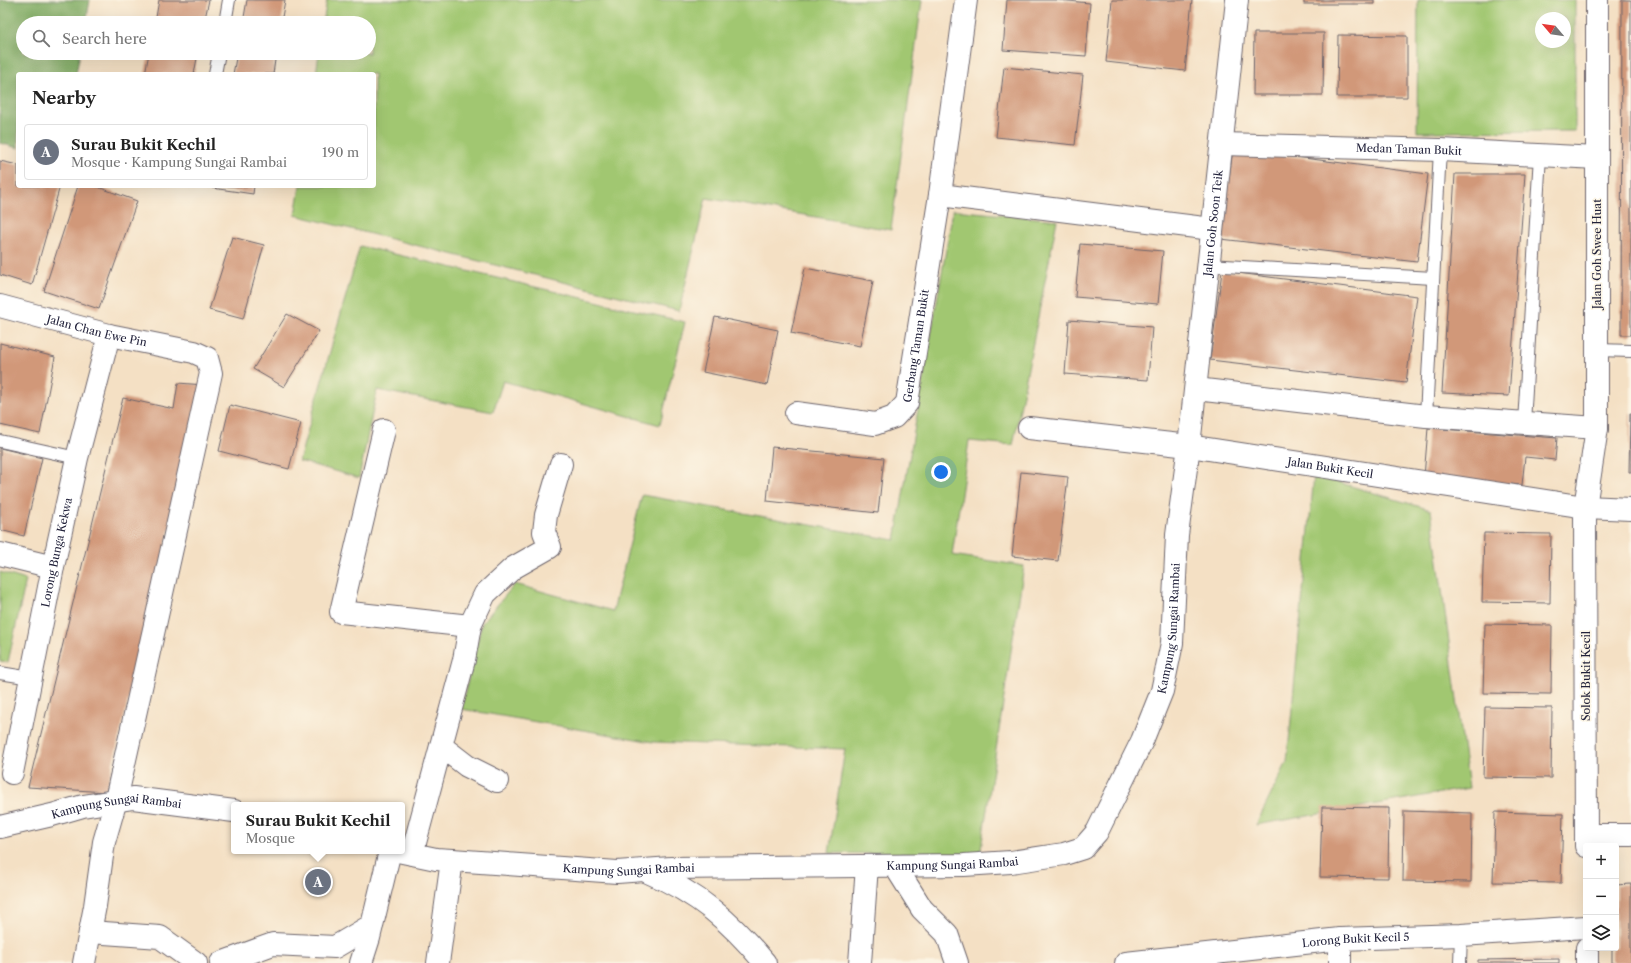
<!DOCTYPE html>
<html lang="en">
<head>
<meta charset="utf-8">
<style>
  :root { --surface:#fff; --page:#f2f2f2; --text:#222; --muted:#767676; --line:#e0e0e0; --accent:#d93025 }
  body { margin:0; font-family:"Libre Caslon Text",serif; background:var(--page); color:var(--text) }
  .controls { position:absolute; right:12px; bottom:12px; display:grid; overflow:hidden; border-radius:4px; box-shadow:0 4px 16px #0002 }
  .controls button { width:36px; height:36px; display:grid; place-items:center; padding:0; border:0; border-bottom:1px solid var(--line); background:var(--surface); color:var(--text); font:20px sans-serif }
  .compass { position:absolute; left:1535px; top:12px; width:36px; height:36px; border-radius:50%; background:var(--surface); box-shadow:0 4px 16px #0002; rotate:299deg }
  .you { position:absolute; left:941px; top:472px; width:14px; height:14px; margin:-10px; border:3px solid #fff; border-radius:50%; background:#1a73e8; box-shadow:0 0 0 6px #1a73e833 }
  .badge { display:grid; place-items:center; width:26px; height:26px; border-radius:50%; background:var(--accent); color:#fff; font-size:13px; font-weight:700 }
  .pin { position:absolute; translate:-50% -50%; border:2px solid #fff; box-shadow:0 1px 4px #0006 }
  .popup { position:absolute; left:231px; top:802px; width:174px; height:52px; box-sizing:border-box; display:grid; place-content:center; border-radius:4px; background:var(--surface); filter:drop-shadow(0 1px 3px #0005); font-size:13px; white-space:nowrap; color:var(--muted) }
  .popup b { font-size:15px; color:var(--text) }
  .popup::after { content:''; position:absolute; left:50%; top:100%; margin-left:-8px; border:8px solid transparent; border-top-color:var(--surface) }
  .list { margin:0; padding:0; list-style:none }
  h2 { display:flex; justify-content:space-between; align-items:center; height:52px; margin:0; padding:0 16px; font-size:17px }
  h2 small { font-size:13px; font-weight:400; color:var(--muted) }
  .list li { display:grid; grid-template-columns:26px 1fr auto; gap:12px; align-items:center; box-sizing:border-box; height:56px; margin:0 8px 8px; padding:0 8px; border:1px solid var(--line); border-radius:4px }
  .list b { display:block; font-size:15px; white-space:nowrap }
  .list p { margin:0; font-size:13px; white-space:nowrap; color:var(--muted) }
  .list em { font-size:13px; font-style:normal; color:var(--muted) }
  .icon { flex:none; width:22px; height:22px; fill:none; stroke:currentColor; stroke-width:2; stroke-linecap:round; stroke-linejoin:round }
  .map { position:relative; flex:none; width:1631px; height:963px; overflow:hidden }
  .search { position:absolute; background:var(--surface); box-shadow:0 4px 16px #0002; left:16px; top:16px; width:360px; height:44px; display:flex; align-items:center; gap:10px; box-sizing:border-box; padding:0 14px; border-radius:22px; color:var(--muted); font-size:15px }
  .panel { position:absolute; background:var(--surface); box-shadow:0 4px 16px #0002; left:16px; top:72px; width:360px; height:116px; border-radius:4px }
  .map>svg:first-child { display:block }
  .green { fill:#a1c771; stroke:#627456; fill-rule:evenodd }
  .forest { fill:#80ac63; stroke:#51674f }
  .building { fill:#d19879 }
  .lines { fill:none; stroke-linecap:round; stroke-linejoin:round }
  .service-casing { stroke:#6c646b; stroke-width:14 }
  .minor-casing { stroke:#6c646b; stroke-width:24 }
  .service { stroke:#fff; stroke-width:12 }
  .minor { stroke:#fff; stroke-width:22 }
  .labels { text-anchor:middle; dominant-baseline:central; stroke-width:3; stroke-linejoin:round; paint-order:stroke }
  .street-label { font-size:11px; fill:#22223b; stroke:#fcf5e5 }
</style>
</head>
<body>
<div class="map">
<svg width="1631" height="963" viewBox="0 0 1631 963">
  <rect width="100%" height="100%" fill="#fcf5e5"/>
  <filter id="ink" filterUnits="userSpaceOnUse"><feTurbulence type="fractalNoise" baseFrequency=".025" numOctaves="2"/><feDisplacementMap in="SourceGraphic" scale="8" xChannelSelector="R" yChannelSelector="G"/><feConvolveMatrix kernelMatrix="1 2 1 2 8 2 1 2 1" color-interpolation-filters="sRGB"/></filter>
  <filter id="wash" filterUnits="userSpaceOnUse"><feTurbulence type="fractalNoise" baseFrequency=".012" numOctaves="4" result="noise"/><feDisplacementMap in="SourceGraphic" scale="16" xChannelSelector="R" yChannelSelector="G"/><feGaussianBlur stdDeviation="0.9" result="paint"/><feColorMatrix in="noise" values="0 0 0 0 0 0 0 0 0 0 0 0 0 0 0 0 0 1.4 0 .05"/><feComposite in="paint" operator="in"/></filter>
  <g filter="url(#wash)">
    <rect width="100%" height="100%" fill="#f4e0c4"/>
    <!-- green -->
    <g class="green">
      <path d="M 327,0 L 922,0 L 891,230 L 706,198 L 679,311 L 295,215 L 300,186 L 374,186 L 374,74 L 316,74 L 319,53 L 369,53 L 369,23 L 323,23 Z"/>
      <path d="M 1418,0 L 1575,0 L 1575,131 L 1417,132 ZM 1541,18 L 1565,18 L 1565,42 L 1541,42 Z"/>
      <path d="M 953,210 L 1057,220 L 1013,445 L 969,441 L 952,555 L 1024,566 L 980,855 L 829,853 L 845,749 L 653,742 L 461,709 L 482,623 L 515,584 L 613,611 L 642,495 L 895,540 Z"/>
      <path d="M 360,246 L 685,322 L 660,425 L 503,381 L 493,412 L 377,390 L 359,478 L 299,461 Z"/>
      <path d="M 1314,475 L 1431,510 L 1469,788 L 1256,825 L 1287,762 Z"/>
      <path d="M 0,572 L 26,580 L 8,662 L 0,661 Z"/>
    </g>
    <!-- forest -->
    <path class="forest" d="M 0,0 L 90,0 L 86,23 L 23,23 L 23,53 L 80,53 L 76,74 L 18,74 L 18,148 L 0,143 Z"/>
    <g id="blocks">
      <!-- building -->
      <g class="building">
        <path d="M 159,0 L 209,0 L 204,23 L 155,23 Z"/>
        <path d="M 247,0 L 285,0 L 281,23 L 243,23 Z"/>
        <path d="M 1007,0 L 1057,0 L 1090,3 L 1086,56 L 1003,50 Z"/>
        <path d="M 1112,0 L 1192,0 L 1185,71 L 1106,62 Z"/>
        <rect x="1304" y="0" width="70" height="4"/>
        <path d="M 1622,0 L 1631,0 L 1631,335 L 1621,335 Z"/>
        <path d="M 1254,33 L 1324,33 L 1323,95 L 1253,95 Z"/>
        <path d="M 1338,35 L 1407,36 L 1407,97 L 1337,97 Z"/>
        <path d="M 149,53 L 198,53 L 194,74 L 145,74 Z"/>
        <path d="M 237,53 L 276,53 L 273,74 L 233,74 Z"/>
        <path d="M 1004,67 L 1083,75 L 1075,145 L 996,137 Z"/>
        <path d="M 1233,149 L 1428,174 L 1417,262 L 1221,239 Z"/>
        <path d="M 0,161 L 18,165 L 18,186 L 60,186 L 32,285 L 0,275 Z"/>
        <path d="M 1455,174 L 1525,174 L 1509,396 L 1442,393 Z"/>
        <path d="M 78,186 L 95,186 L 137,201 L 99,309 L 44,291 Z"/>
        <path d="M 212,186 L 254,186 L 253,194 L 212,188 Z"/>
        <path d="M 232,237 L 264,245 L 243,319 L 209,310 Z"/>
        <path d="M 1080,244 L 1163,251 L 1158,304 L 1075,297 Z"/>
        <path d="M 805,268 L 873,281 L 860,346 L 791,333 Z"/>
        <path d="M 1222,271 L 1417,296 L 1406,383 L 1210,360 Z"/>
        <path d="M 287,314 L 319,331 L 284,387 L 253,369 Z"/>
        <path d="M 715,317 L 778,330 L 767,385 L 703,372 Z"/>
        <path d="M 1069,320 L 1152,327 L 1148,380 L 1065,374 Z"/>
        <path d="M 0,343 L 55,357 L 40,434 L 0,425 Z"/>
        <path d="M 178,383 L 204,385 L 106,792 L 28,787 L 123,398 L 174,409 Z"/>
        <path d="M 230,405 L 301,423 L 289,469 L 219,451 Z"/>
        <path d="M 1630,413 L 1631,413 L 1631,472 L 1629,472 Z"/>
        <path d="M 1428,428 L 1557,438 L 1555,460 L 1525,457 L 1522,485 L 1424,477 Z"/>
        <path d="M 772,447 L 884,458 L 878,513 L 767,501 Z"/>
        <path d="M 0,448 L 42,458 L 24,536 L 0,530 Z"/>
        <path d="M 1021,472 L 1068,477 L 1058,561 L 1012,556 Z"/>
        <path d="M 1484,533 L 1551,534 L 1550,603 L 1482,602 Z"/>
        <path d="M 1485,624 L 1552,625 L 1551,694 L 1483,693 Z"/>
        <path d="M 1485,707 L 1552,708 L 1551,778 L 1483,777 Z"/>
        <path d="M 1322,807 L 1389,808 L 1388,878 L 1320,877 Z"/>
        <path d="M 1404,811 L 1472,813 L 1471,882 L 1403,881 Z"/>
        <path d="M 1495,812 L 1563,814 L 1561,883 L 1493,882 Z"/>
        <path d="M 1631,884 L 1631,963 L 1612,963 L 1612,948 L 1616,948 L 1616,885 Z"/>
        <path d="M 1559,959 L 1559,963 L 1478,963 L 1478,960 Z"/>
      </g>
    </g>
  </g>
  <g filter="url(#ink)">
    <use href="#blocks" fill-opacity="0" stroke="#6c646b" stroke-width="1"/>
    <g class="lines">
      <defs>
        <g id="service">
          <path d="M 225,23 L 229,0"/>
          <path d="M 215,74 L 219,53"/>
          <path d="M 1208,265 L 1433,278"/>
          <path d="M 1598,350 L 1631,351"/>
          <path d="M 1426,416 L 1440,150"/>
          <path d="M 1524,423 L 1540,155"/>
          <path d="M 0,441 L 77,458"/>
          <path d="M 0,673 L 31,678"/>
          <path d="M 1460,963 L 1461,935"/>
        </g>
        <g id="minor">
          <path id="s1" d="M 1222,144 L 1440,150 L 1597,158"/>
          <path d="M 940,195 L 1212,229"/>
          <path id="s2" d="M 0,306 L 109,335 L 194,352 L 207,358 L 211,373 L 116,800 L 104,842 L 95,906 L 84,963"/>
          <path d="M 1196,389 L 1426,416 L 1597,428"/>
          <path id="s3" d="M 796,413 L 875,424 L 894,417 L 907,403 L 940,195 L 966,0"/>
          <path id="s4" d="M 1029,428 L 1189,446 L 1585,507 L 1631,509"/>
          <path d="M 384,430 L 341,612 L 470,626"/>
          <path d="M 0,554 L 53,567"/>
          <path d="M 441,746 L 467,766 L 497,781"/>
          <path id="s5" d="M 12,773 L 53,567 L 77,458 L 109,335"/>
          <path id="s6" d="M 0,827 L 52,815 L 83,806 L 133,798 L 234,811"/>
          <path d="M 1586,835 L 1631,835"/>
          <path d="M 1586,846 L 1585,507 L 1597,428 L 1597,0"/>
          <path id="s7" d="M 398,851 L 436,859 L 452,860 L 617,872 L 671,868 L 964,865 L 1011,862 L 1064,854 L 1083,848 L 1097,832 L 1142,741 L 1162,691 L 1172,643 L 1177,535 L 1189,446 L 1237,0"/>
          <path d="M 412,854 L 464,660 L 470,626 L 485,594 L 513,568 L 550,547 L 544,532 L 546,515 L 561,464"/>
          <path d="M 895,866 L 922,909 L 947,934 L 957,963"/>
          <path d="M 648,872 C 698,893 731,922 765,963"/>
          <path d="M 90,932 L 160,937 L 196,963"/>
          <path d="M 1340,939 L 1340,963"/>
          <path d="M 1587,948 L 1587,963"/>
          <path d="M 221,963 L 273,944 L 335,947 L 372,925"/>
          <path d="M 361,963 L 369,938 L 390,851"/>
          <path d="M 438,963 L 452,860"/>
          <path d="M 860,963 L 867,866"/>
          <path id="s8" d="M 1126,963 L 1340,939 L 1461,935 L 1586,927"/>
        </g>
      </defs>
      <!-- service casing -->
      <use href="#service" class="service-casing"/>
      <!-- minor casing -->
      <use href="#minor" class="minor-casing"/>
      <!-- service -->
      <use href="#service" class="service"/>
      <!-- minor -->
      <use href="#minor" class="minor"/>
    </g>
  </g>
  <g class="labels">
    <!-- street labels -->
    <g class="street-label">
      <text stroke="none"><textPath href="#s1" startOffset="187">Medan Taman Bukit</textPath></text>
      <text stroke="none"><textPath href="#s7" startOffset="1336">Jalan Goh Soon Teik</textPath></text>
      <text transform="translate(1597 254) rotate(-90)">Jalan Goh Swee Huat</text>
      <text stroke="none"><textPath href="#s2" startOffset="100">Jalan Chan Ewe Pin</textPath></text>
      <text stroke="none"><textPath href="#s3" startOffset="177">Gerbang Taman Bukit</textPath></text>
      <text stroke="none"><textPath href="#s4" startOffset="304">Jalan Bukit Kecil</textPath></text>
      <text stroke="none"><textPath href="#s5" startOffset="225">Lorong Bunga Kekwa</textPath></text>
      <text stroke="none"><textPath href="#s7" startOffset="928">Kampung Sungai Rambai</textPath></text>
      <text transform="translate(1586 676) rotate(-90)">Solok Bukit Kecil</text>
      <text stroke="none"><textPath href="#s6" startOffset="119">Kampung Sungai Rambai</textPath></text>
      <text stroke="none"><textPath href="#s7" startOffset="556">Kampung Sungai Rambai</textPath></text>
      <text stroke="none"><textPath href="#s7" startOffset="232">Kampung Sungai Rambai</textPath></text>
      <text stroke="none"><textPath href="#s8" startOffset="231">Lorong Bukit Kecil 5</textPath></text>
    </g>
  </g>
</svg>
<div class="controls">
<button>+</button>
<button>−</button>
<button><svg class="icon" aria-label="layers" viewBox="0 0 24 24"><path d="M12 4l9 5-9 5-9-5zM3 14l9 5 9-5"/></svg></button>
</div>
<svg class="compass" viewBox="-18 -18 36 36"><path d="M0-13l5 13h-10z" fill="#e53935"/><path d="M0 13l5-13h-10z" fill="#767676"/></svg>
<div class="you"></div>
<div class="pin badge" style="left:318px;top:882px;background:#6b7280">A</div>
<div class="popup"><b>Surau Bukit Kechil</b>Mosque</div>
<div class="search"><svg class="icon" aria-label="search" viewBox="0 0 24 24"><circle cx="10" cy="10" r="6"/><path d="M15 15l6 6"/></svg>Search here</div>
<section class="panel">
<h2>Nearby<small></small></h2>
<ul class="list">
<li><span class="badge" style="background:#6b7280">A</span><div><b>Surau Bukit Kechil</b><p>Mosque · Kampung Sungai Rambai</p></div><em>190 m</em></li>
</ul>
</section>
</div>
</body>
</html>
